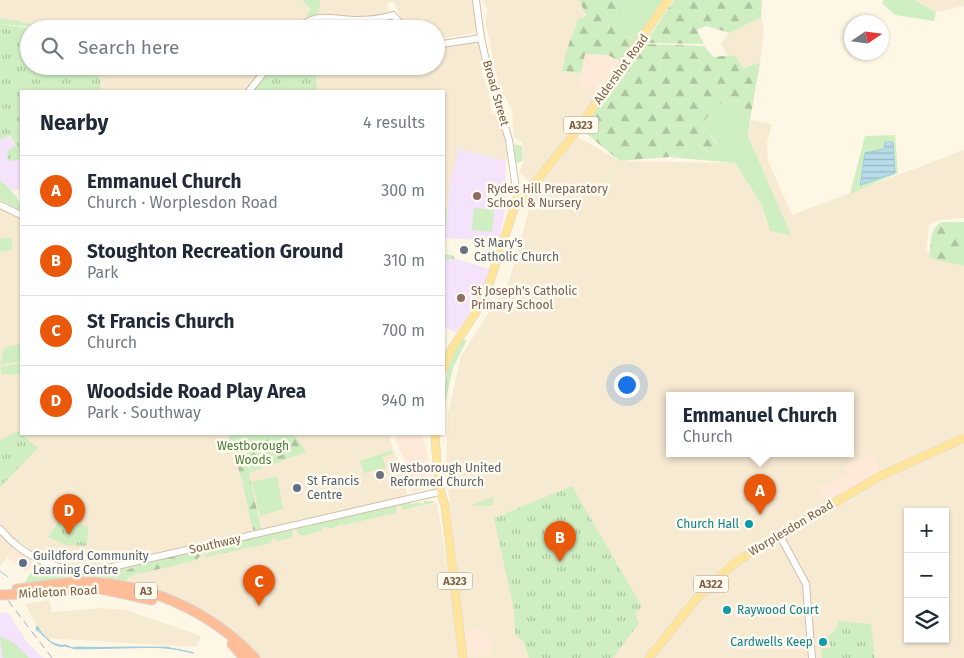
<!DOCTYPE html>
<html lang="en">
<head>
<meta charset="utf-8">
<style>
  :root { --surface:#fff; --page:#f6f6f7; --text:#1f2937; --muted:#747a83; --line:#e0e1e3; --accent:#ea580c }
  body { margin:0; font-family:"Fira Sans",sans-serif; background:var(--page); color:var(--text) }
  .controls { position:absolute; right:15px; bottom:15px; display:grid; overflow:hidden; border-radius:0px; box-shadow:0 1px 4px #0004 }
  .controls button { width:45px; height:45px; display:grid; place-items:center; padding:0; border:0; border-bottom:1px solid var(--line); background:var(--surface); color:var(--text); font:25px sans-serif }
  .compass { position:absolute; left:844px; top:15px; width:45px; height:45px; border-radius:50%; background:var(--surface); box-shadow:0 1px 4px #0004; rotate:77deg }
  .you { position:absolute; left:626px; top:384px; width:18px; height:18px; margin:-12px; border:4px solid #fff; border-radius:50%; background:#1a73e8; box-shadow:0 0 0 8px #1a73e833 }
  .badge { display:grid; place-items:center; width:32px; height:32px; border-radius:50%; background:var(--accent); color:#fff; font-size:16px; font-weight:700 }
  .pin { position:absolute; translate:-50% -41px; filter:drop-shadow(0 1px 2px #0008) }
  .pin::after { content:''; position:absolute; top:26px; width:18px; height:15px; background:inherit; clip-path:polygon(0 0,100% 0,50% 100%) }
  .popup { position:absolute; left:666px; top:392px; width:188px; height:65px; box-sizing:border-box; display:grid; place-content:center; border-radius:0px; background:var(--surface); filter:drop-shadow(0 1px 4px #0005); font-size:16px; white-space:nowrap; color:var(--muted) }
  .popup b { font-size:19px; color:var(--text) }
  .popup::after { content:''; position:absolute; left:50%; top:100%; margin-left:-10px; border:10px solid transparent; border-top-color:var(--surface) }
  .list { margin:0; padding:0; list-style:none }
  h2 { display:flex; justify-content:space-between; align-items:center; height:65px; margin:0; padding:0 20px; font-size:21px }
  h2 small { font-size:16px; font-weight:400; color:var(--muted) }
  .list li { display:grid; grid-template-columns:32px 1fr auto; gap:15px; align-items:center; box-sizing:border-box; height:70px; padding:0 20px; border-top:1px solid var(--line) }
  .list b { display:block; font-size:19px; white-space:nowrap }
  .list p { margin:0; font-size:16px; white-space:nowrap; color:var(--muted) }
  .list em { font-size:16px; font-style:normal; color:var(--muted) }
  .icon { flex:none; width:28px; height:28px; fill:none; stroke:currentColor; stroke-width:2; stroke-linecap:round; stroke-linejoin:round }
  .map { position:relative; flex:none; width:964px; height:658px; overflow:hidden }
  .search { position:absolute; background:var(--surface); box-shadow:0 1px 4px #0004; left:20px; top:20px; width:425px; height:55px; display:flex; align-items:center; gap:12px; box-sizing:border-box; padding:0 18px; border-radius:28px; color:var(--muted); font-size:19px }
  .panel { position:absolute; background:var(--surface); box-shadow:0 1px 4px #0004; left:20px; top:90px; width:425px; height:345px; border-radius:0px }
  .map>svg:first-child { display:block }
  .residential { fill:#f7ead3; fill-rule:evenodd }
  .commercial { fill:#ffe9d9 }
  .education { fill:#f5e2fb }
  .green { fill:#cfeec2; fill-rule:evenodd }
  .forest { fill:url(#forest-firs) }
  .park { fill:url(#park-tufts) }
  .water { fill:url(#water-rules); stroke:#9dccdd }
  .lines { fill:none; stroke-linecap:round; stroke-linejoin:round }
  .stream { stroke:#9dccdd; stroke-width:1 }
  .minor-casing { stroke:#d2c0aa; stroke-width:8 }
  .major-casing { stroke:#ddd5cf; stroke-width:9 }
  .highway-casing { stroke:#ddd5cf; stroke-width:11 }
  .minor { stroke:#fff; stroke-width:6 }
  .major { stroke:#ffe59c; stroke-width:8 }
  .highway { stroke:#febd97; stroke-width:9 }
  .rail { stroke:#bca2ca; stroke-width:1; stroke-dasharray:8 5; stroke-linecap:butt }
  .highway-bridge-casing { stroke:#ddd5cf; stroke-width:11; stroke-linecap:butt }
  .highway-bridge { stroke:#febd97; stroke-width:9 }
  .education-dot { fill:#8d6e63; stroke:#fffaee; stroke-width:2 }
  .worship-dot { fill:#6b7280; stroke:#fffaee; stroke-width:2 }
  .service-dot { fill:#5c6f8a; stroke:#fffaee; stroke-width:2 }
  .culture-dot { fill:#0f9aa8; stroke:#fffaee; stroke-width:2 }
  .labels { text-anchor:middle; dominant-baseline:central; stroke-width:5; stroke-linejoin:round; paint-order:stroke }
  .shield { fill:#fffaee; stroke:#a38e79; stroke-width:1 }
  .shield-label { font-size:11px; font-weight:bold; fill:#7b5f47 }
  .street-label { font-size:12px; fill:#7b5f47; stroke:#fffaee }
  .education-label { font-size:12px; fill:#785e54; stroke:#fffaee; text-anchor:start }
  .worship-label { font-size:12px; fill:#5b616d; stroke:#fffaee; text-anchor:start }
  .park-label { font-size:12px; fill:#477b3c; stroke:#fffaee }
  .service-label { font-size:12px; fill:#4e5e75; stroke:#fffaee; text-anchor:start }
  .culture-label { font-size:12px; fill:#0d838f; stroke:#fffaee; text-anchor:end }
</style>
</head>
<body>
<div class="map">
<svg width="964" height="658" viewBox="0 0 964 658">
  <defs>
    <pattern id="forest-firs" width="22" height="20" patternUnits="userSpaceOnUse" patternTransform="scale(1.25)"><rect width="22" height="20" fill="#cfeec2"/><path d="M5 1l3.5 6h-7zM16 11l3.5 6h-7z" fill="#adc49f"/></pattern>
    <pattern id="park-tufts" width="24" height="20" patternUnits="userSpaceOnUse" patternTransform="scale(1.25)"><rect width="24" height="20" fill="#cfeec2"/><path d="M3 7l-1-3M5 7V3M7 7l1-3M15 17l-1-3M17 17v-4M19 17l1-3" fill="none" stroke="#adc49f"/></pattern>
    <pattern id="water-rules" width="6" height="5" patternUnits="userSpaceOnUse" patternTransform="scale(1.25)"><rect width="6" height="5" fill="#b8ddea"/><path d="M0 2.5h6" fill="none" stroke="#9bb6bf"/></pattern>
  </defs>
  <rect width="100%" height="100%" fill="#fef7e6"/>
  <!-- residential -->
  <g class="residential">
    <path d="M 0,0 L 473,0 L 477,33 L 436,39 L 436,29 L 411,29 L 401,19 L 394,2 L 387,4 L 389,10 L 384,15 L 388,29 L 60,29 L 0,18 Z"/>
    <path d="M 483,0 L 579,0 L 587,16 L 562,71 L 581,73 L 579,86 L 601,92 L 531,183 L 519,172 L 524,161 L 522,143 L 514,137 L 512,110 L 498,84 L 485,18 L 488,11 Z"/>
    <path d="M 914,0 L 964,0 L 964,6 L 936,12 Z"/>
    <path d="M 761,17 L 764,28 L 760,63 L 744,68 L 734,55 L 727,55 L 721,43 L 730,33 Z"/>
    <path d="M 477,41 L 480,43 L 483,65 L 482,75 L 488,89 L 492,114 L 499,115 L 502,120 L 508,157 L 506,161 L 458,149 L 447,208 L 444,208 L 444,91 L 101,91 L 99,66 L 436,66 L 436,47 Z"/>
    <path d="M 751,120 L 772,124 L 767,143 L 768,161 L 792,215 L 964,150 L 964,218 L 939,220 L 929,225 L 926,252 L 964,266 L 964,658 L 467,658 L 446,470 L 448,414 L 461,356 L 509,281 L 534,192 L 578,137 L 620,161 L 735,163 L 762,205 L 770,231 L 791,235 L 748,136 ZM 670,396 L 850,396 L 850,454 L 670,454 ZM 908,512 L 945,512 L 945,639 L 908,639 Z"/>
    <path d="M 0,209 L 21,217 L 21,434 L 389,434 L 393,450 L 402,468 L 410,509 L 437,503 L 453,603 L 459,658 L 260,658 L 224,627 L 114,582 L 115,565 L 94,568 L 62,564 L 38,555 L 19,542 L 0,566 Z"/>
    <path d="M 49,600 L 52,612 L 103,608 L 126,610 L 201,636 L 196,647 L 43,638 L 25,604 Z"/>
  </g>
  <!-- commercial -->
  <g class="commercial">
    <path d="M 585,54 L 607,55 L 621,61 L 601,92 L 579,86 Z"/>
    <path d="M 397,434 L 422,434 L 435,487 L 412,493 L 407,467 L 395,439 Z"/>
    <path d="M 871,453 L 881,471 L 840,494 L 824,500 L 818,487 L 847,474 L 845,466 Z"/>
    <path d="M 14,548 L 34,564 L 27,573 L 7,558 Z"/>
    <path d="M 482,628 L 490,640 L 492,651 L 484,656 L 479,654 L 467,658 L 464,630 Z"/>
  </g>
  <!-- education -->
  <g class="education">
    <path d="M 9,135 L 16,145 L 8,161 L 21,160 L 21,189 L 11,190 L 0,180 L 0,140 Z"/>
    <path d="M 458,149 L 506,161 L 505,209 L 499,241 L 445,238 L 450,184 Z"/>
    <path d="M 444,259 L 455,259 L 490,269 L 477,301 L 457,332 L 444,328 Z"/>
    <path d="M 8,612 L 26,641 L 43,658 L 0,658 L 0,613 Z"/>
  </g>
  <!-- green -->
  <g class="green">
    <path d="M 302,0 L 320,0 L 319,14 L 308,17 L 306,15 L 311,9 Z"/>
    <path d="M 624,0 L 665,0 L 637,41 L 612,31 L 623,17 Z"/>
    <path d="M 884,0 L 914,0 L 936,12 L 934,21 L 895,15 L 882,3 Z"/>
    <path d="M 739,100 L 750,120 L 748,136 L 791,235 L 770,231 L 762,205 L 735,163 L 669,157 L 699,145 L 708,152 L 718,144 L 701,125 L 717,104 Z"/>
    <path d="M 895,135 L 898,173 L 850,194 L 865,136 ZM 885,149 L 894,173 L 859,184 L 865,153 Z"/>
    <path d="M 514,144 L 522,146 L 523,161 L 516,163 Z"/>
    <path d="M 0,180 C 9,188 21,198 21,211 L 0,200 Z"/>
    <path d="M 474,208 L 494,210 L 492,232 L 472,230 Z"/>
    <path d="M 463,339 L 467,340 L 453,368 L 444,408 C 444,381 447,360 463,339 Z"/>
    <path d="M 21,344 L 21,361 L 0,365 L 4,348 Z"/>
    <path d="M 21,363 L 21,374 L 2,374 L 0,367 Z"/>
    <path d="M 392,450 L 393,453 L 382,457 L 386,468 L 364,473 L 360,461 Z"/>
    <path d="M 277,476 L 283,509 L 260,516 L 252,482 Z"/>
    <path d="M 493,497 L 493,506 L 470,506 Z"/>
    <path d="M 410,500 L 411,504 L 420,502 L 421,504 L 424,503 L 424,501 L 434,501 L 434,503 L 402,510 L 401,503 Z"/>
    <path d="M 395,504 L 397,509 L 395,513 L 344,525 L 342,523 C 333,529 332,528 322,527 L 321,531 L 301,536 L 297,532 L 297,528 L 309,525 L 311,527 L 311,524 Z"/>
    <path d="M 291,529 L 293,533 L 291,538 L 277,541 L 275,538 L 272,539 L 271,543 L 243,549 L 243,547 L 203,554 L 205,549 Z"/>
    <path d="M 37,563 C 75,578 101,574 140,565 L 118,574 L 114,581 L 23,585 Z"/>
    <path d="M 2,637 L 14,643 L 29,658 L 3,658 L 0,638 Z"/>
  </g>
  <!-- forest -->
  <g class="forest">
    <path d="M 579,0 L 624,0 L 623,17 L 613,31 L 637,41 L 623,62 L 607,55 L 585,54 L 581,73 L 562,71 L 566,52 L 578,19 L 587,16 Z"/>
    <path d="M 674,0 L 762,0 L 761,17 L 730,33 L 706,26 L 697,30 L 704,44 L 645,43 Z"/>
    <path d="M 0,18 L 60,29 L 0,24 Z"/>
    <path d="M 644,44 L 704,46 L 713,57 L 734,55 L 744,68 L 760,63 L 750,120 L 739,100 L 717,104 L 701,125 L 718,145 L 714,152 L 709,152 L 699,145 L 669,157 L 620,161 L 582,130 Z"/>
    <path d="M 942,222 L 964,222 L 964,266 L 929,258 C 932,245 928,228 942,222 Z"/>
    <path d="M 228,434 L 294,434 L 306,452 L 249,473 L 261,529 L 253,530 L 241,477 Z"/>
    <path d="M 241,545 L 243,549 L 207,557 L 204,555 Z"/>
    <path d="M 196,551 L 200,556 L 197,560 L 130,576 L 125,581 L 117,580 L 118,574 L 140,565 Z"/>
  </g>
  <!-- park -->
  <g class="park">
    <path d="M 0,24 L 38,29 L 29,29 L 29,66 L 49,66 L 100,76 L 101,91 L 21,91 L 21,160 L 8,161 L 7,151 L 16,145 L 10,135 L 0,140 Z"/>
    <path d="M 273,66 L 315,66 L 317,91 L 252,91 Z"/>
    <path d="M 444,208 L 447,208 L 444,254 L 452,255 L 455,259 L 444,259 Z"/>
    <path d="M 11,237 L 13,249 L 0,252 L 0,239 Z"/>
    <path d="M 18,431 L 38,448 L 0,487 L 0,440 Z"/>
    <path d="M 572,486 L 642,607 L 635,614 L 639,623 L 613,658 L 529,658 L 523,641 L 515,634 L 514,610 L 494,518 Z"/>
    <path d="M 58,522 L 88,526 L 87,546 L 66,545 L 48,537 Z"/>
    <path d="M 837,621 L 871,624 L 875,658 L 822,658 L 821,649 L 831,648 L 827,637 C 833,631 839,630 837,621 Z"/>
  </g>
  <!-- water -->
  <g class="water">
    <path d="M 885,142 L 893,142 L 895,173 L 860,185 L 865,153 L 884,149 Z"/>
    <path d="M 37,626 C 44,637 53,647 66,645 L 72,648 L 79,647 C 119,649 157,643 194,653 L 166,647 L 76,649 L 65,646 C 52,649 45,634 36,630 Z"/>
  </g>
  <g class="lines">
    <!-- stream -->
    <path class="stream" d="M 0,571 L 8,577"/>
    <defs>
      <g id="minor">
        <path d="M 476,0 L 481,38 L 489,74 L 509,140 L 516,189 L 519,195"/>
        <path d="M 299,29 C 314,11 334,20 354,20 C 367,20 381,19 393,15 L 405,29"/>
        <path d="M 436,45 L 481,38"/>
        <path d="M 249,91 L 269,66"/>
        <path d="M 0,205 L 21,215"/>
        <path d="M 0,529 C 24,558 58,572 95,571 L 439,492"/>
        <path d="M 779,534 L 806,584 L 812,658"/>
      </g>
      <g id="major">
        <path d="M 513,209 L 526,199 L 535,183 L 576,132 L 668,0"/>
        <path d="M 444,368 L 451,350 L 475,314 L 486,293 L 519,194 L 529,187"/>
        <path d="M 435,434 C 436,451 438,491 445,505 L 463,658"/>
        <path d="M 649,658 L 697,598 L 737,561 L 878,477 L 964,438"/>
      </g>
      <g id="highway">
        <path d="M 17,589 C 39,587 60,582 82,582 C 147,582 210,611 255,658"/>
        <path d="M 44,592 L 101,589 L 152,600"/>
        <path d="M 232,644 L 244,658"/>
      </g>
    </defs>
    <!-- minor casing -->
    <use href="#minor" class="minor-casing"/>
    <!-- major casing -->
    <use href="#major" class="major-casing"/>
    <!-- highway casing -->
    <use href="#highway" class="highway-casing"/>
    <!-- minor -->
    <use href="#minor" class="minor"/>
    <!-- major -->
    <use href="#major" class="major"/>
    <!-- highway -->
    <use href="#highway" class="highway"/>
    <!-- rail -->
    <path class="rail" d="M 0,590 L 52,658"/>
    <defs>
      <path id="highway-bridge" d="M 0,595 L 19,594"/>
    </defs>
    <!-- highway-bridge casing -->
    <use href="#highway-bridge" class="highway-bridge-casing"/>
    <!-- highway-bridge -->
    <use href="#highway-bridge" class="highway-bridge"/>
  </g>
  <!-- markers -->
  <g class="education-dot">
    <circle cx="477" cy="196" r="5"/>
    <circle cx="461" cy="298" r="5"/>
  </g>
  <g class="worship-dot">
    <circle cx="464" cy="250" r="5"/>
    <circle cx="380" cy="475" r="5"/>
  </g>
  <g class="service-dot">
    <circle cx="297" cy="488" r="5"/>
    <circle cx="23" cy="563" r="5"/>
  </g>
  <g class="culture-dot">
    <circle cx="749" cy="524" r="5"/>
    <circle cx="727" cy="610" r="5"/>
    <circle cx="823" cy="642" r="5"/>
  </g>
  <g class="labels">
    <!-- shield labels -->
    <g class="shield">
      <rect x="563.5" y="116.5" width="35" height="17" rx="4"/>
      <rect x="437.5" y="572.5" width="35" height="17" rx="4"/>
      <rect x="693.5" y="575.5" width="35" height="17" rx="4"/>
      <rect x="135" y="582.5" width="22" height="17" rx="4"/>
    </g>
    <g class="shield-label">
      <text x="581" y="125">A323</text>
      <text x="455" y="581">A323</text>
      <text x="711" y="584">A322</text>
      <text x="146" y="591">A3</text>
    </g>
    <!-- street labels -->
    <g class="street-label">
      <text transform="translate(621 69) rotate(-54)">Aldershot Road</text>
      <text transform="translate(496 93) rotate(74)">Broad Street</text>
      <text transform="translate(791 528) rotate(-31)">Worplesdon Road</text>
      <text transform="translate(215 544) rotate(-13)">Southway</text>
      <text transform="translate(58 592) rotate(-3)">Midleton Road</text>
    </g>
    <!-- education labels -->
    <g class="education-label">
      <text x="487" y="189">Rydes Hill Preparatory<tspan x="487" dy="14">School &amp; Nursery</tspan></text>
      <text x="471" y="291">St Joseph's Catholic<tspan x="471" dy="14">Primary School</tspan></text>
    </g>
    <!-- worship labels -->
    <g class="worship-label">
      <text x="474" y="243">St Mary's<tspan x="474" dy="14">Catholic Church</tspan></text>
      <text x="390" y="468">Westborough United<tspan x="390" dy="14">Reformed Church</tspan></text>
    </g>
    <!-- park labels -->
    <g class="park-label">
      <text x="253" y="446">Westborough<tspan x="253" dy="14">Woods</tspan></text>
    </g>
    <!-- service labels -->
    <g class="service-label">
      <text x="307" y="481">St Francis<tspan x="307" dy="14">Centre</tspan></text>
      <text x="33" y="556">Guildford Community<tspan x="33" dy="14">Learning Centre</tspan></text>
    </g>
    <!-- culture labels -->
    <g class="culture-label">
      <text x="739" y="524">Church Hall</text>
      <text x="737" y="610" text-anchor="start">Raywood Court</text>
      <text x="813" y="642">Cardwells Keep</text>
    </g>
  </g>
</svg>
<div class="controls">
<button>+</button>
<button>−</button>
<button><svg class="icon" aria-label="layers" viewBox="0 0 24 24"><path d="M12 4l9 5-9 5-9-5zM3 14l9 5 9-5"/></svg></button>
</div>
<svg class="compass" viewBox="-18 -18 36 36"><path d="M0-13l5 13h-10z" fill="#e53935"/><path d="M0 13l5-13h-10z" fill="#747a83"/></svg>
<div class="you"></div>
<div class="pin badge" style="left:760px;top:515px">A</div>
<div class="popup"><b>Emmanuel Church</b>Church</div>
<div class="pin badge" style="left:560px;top:562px">B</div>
<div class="pin badge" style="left:259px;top:606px">C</div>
<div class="pin badge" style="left:69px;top:535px">D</div>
<div class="search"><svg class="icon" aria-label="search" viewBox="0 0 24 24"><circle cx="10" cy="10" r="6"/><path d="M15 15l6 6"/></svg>Search here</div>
<section class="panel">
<h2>Nearby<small>4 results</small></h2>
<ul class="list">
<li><span class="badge">A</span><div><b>Emmanuel Church</b><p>Church · Worplesdon Road</p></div><em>300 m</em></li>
<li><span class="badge">B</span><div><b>Stoughton Recreation Ground</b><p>Park</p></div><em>310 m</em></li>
<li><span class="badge">C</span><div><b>St Francis Church</b><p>Church</p></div><em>700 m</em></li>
<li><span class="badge">D</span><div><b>Woodside Road Play Area</b><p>Park · Southway</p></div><em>940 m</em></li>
</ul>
</section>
</div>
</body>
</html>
